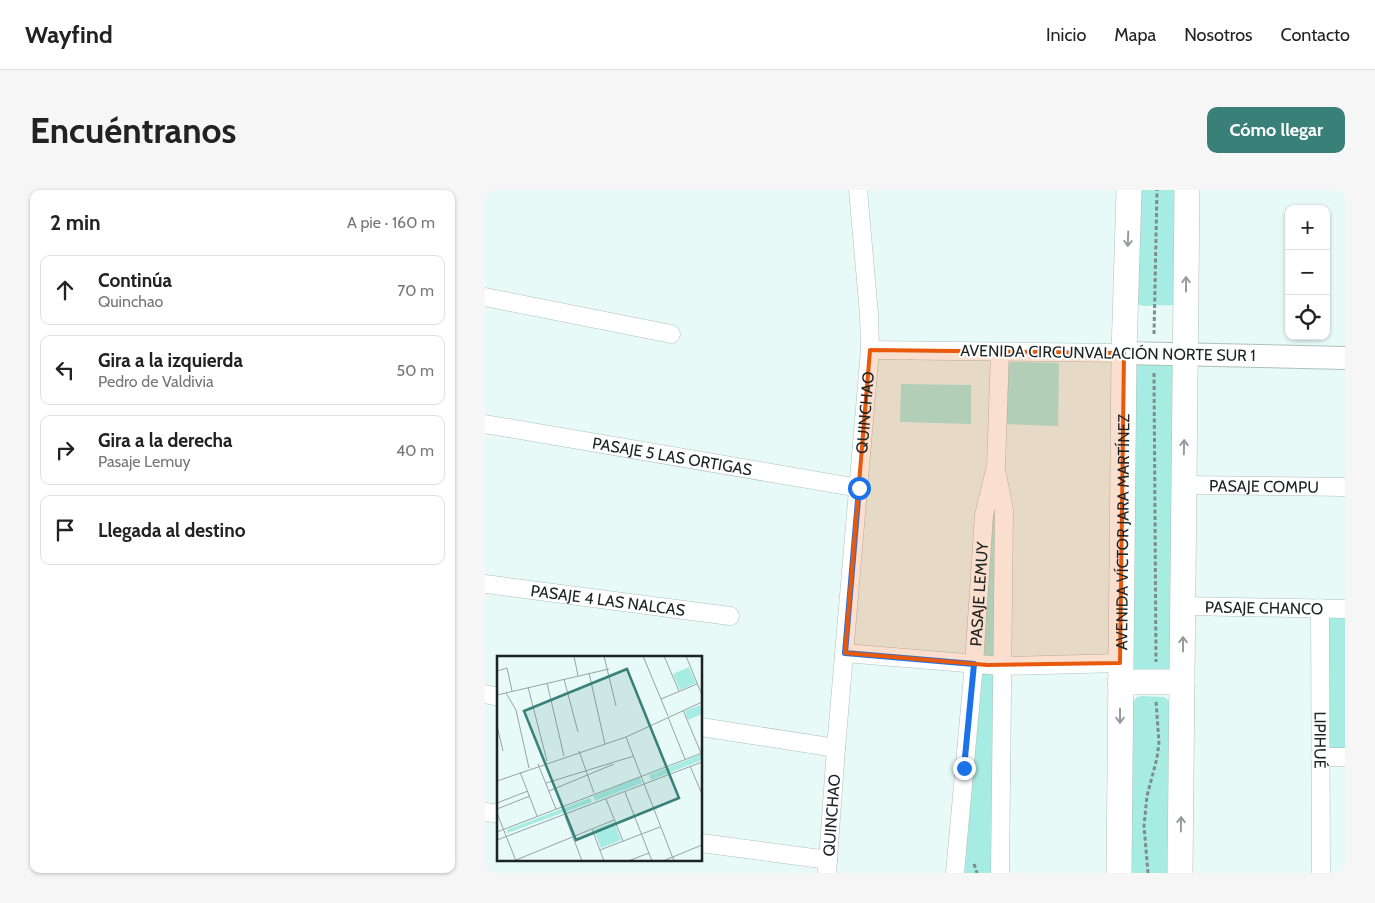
<!DOCTYPE html>
<html lang="es">
<head>
<meta charset="utf-8">
<style>
  :root { --surface:#fff; --page:#f6f6f6; --text:#222; --muted:#767676; --line:#e0e0e0; --accent:#398078 }
  body { margin:0; font-family:Cabin,sans-serif; background:var(--page); color:var(--text) }
  .controls { position:absolute; right:15px; top:15px; display:grid; overflow:hidden; border-radius:10px; box-shadow:0 1px 4px #0004 }
  .controls button { width:45px; height:45px; display:grid; place-items:center; padding:0; border:0; border-bottom:1px solid var(--line); background:var(--surface); color:var(--text); font:25px sans-serif }
  .stop { position:absolute; width:15px; height:15px; margin:-11px; border:4px solid #1a73e8; border-radius:50%; background:#fff }
  .stop.end { background:#1a73e8; border-color:#fff; box-shadow:0 1px 5px #0008 }
  .list { margin:0; padding:0; list-style:none }
  h2 { display:flex; justify-content:space-between; align-items:center; height:65px; margin:0; padding:0 20px; font-size:21px }
  h2 small { font-size:16px; font-weight:400; color:var(--muted) }
  .list li { display:grid; grid-template-columns:32px 1fr auto; gap:15px; align-items:center; box-sizing:border-box; height:70px; margin:0 10px 10px; padding:0 10px; border:1px solid var(--line); border-radius:10px }
  .list b { display:block; font-size:19px; white-space:nowrap }
  .list p { margin:0; font-size:16px; white-space:nowrap; color:var(--muted) }
  .list em { font-size:16px; font-style:normal; color:var(--muted) }
  .icon { flex:none; width:28px; height:28px; fill:none; stroke:currentColor; stroke-width:2; stroke-linecap:round; stroke-linejoin:round }
  .map { position:relative; flex:none; width:860px; height:683px; overflow:hidden; border-radius:10px }
  header { display:flex; align-items:center; gap:30px; box-sizing:border-box; height:70px; padding:0 25px; background:var(--surface); border-bottom:1px solid var(--line) }
  header strong { font-size:24px }
  nav { display:flex; gap:28px; margin-inline-start:auto; font-size:18px }
  .intro { display:flex; align-items:center; justify-content:space-between; box-sizing:border-box; height:120px; padding:0 30px }
  h1 { margin:0; font-size:35px }
  .button { padding:12px 22px; border-radius:10px; background:var(--accent); color:#fff; font-size:18px; font-weight:700 }
  main { display:flex; gap:30px; padding:0 30px }
  aside { flex:1; background:var(--surface); border-radius:10px; box-shadow:0 1px 4px #0004 }
  .map>svg:first-child { display:block }
  .green { fill:#a7ece3 }
  .lines { fill:none; stroke-linecap:round; stroke-linejoin:round }
  .minor-casing { stroke:#adc0bd; stroke-width:19 }
  .tertiary-casing { stroke:#adc0bd; stroke-width:24 }
  .secondary-casing { stroke:#adc0bd; stroke-width:26 }
  .path { stroke:#7f8c8a; stroke-width:3; stroke-dasharray:4 2.5; stroke-linecap:butt }
  .minor { stroke:#fff; stroke-width:18 }
  .tertiary { stroke:#fff; stroke-width:22 }
  .secondary { stroke:#fff; stroke-width:25 }
  .oneway { stroke:#999c9c }
  .route { stroke:#1a73e8; stroke-width:6 }
  .marked { fill:#e8590c; fill-opacity:0.2; stroke:#e8590c; stroke-width:4; stroke-linejoin:round }
  .labels { text-anchor:middle; dominant-baseline:central; stroke-width:4; stroke-linejoin:round; paint-order:stroke }
  .street-label { font-size:16px; fill:#1c2322; stroke:#fff }
  .inset-road { fill:none; stroke:#96a4a2; stroke-width:1 }
  .view { fill:#398078; fill-opacity:0.15; stroke:#398078; stroke-width:2.5 }
  .inset-edge { fill:none; stroke:#1c2322; stroke-width:2.5 }
</style>
</head>
<body>
<header>
<strong>Wayfind</strong>
<nav><a>Inicio</a><a>Mapa</a><a>Nosotros</a><a>Contacto</a></nav>
</header>
<div class="intro"><h1>Encuéntranos</h1><a class="button">Cómo llegar</a></div>
<main>
<aside>
<h2>2 min<small>A pie · 160 m</small></h2>
<ul class="list">
<li><svg class="icon" aria-label="ahead" viewBox="0 0 24 24"><path d="M12 20V5M6 11l6-6 6 6"/></svg><div><b>Continúa</b><p>Quinchao</p></div><em>70 m</em></li>
<li><svg class="icon" aria-label="left" viewBox="0 0 24 24"><path d="M17 20v-9H6M10 6l-5 5 5 5"/></svg><div><b>Gira a la izquierda</b><p>Pedro de Valdivia</p></div><em>50 m</em></li>
<li><svg class="icon" aria-label="right" viewBox="0 0 24 24"><path d="M7 20v-9h11M14 6l5 5-5 5"/></svg><div><b>Gira a la derecha</b><p>Pasaje Lemuy</p></div><em>40 m</em></li>
<li><svg class="icon" aria-label="arrive" viewBox="0 0 24 24"><path d="M6 21V4h12l-3 4 3 4H6"/></svg><div><b>Llegada al destino</b></div></li>
</ul>
</aside>
<div class="map">
<svg width="860" height="683" viewBox="0 0 860 683">
  <rect width="100%" height="100%" fill="#e7faf7"/>
  <!-- green -->
  <g class="green">
    <path d="M 653,0 L 693,0 L 690,115 L 658,116 L 652,114 Z"/>
    <path d="M 526,172 L 574,173 L 573,236 L 518,234 L 522,174 Z"/>
    <path d="M 653,174 L 691,174 L 685,483 L 651,486 L 645,474 L 650,176 Z"/>
    <path d="M 416,194 L 486,195 L 486,234 L 415,232 Z"/>
    <path d="M 510,300 L 510,466 L 494,465 L 504,320 Z"/>
    <path d="M 860,424 L 860,561 L 845,560 L 843,556 L 844,431 L 845,427 Z"/>
    <path d="M 498,483 L 509,484 L 510,683 L 474,683 L 494,484 Z"/>
    <path d="M 657,506 L 679,507 L 687,513 L 686,683 L 643,683 L 648,512 L 652,507 Z"/>
  </g>
  <g class="lines">
    <defs>
      <g id="minor">
        <path d="M 0,107 L 186,144"/>
        <path d="M 385,160 L 639,163"/>
        <path id="s1" d="M 0,234 L 374,298"/>
        <path d="M 512,284 L 519,320 L 515,683"/>
        <path id="s2" d="M 699,295 L 860,297"/>
        <path id="s3" d="M 0,394 L 245,426"/>
        <path id="s4" d="M 698,416 L 860,419"/>
        <path id="s5" d="M 835,418 L 836,683"/>
        <path d="M 360,463 L 517,476 L 635,473"/>
        <path d="M 0,504 L 14,507"/>
        <path d="M 216,537 L 351,558"/>
        <path d="M 835,567 L 860,567"/>
        <path d="M 0,622 L 14,624"/>
        <path d="M 216,653 L 343,670"/>
        <path id="s6" d="M 342,683 L 351,558 L 385,160 L 384,124 L 373,0"/>
        <path id="s7" d="M 470,683 L 489,474 L 499,325 L 511,276 L 515,162"/>
      </g>
      <path id="tertiary" d="M 639,163 L 860,168"/>
      <g id="secondary">
        <path d="M 635,492 L 697,492"/>
        <path id="s8" d="M 634,683 L 639,163 L 644,0"/>
        <path d="M 695,683 L 702,0"/>
      </g>
    </defs>
    <!-- minor casing -->
    <use href="#minor" class="minor-casing"/>
    <!-- tertiary casing -->
    <use href="#tertiary" class="tertiary-casing"/>
    <!-- secondary casing -->
    <use href="#secondary" class="secondary-casing"/>
    <!-- path -->
    <g class="path">
      <path d="M 669,144 L 672,0"/>
      <path d="M 669,183 L 671,472"/>
      <path d="M 489,674 L 492,683"/>
      <path d="M 663,683 L 659,636 L 662,606 L 672,568 L 674,553 L 671,511"/>
    </g>
    <!-- minor -->
    <use href="#minor" class="minor"/>
    <!-- tertiary -->
    <use href="#tertiary" class="tertiary"/>
    <!-- secondary -->
    <use href="#secondary" class="secondary"/>
  </g>
  <!-- one-way arrows -->
  <defs><path id="oneway-shaft" d="M-6 0H5M1.5-3L5.5 0L1.5 3" fill="none" stroke-width="1.6" stroke-linecap="round" stroke-linejoin="round" transform="scale(1.25)"/></defs>
  <g class="oneway">
    <use href="#oneway-shaft" transform="translate(643 49) rotate(92)"/>
    <use href="#oneway-shaft" transform="translate(701 94) rotate(-90)"/>
    <use href="#oneway-shaft" transform="translate(699 257) rotate(-89)"/>
    <use href="#oneway-shaft" transform="translate(698 454) rotate(-90)"/>
    <use href="#oneway-shaft" transform="translate(635 526) rotate(90)"/>
    <use href="#oneway-shaft" transform="translate(696 634) rotate(-89)"/>
  </g>
  <g class="lines">
    <!-- route -->
    <path class="route" d="M 374,298 L 360,463 L 489,474 L 479,578"/>
  </g>
  <!-- marked area -->
  <path class="marked" d="M 385,160 L 639,163 L 635,473 L 502,475 L 360,463 Z"/>
  <g class="labels">
    <!-- street labels -->
    <g class="street-label">
      <text transform="translate(623 163) rotate(1)">AVENIDA CIRCUNVALACIÓN NORTE SUR 1</text>
      <text stroke="none"><textPath href="#s6" startOffset="462">QUINCHAO</textPath></text>
      <text stroke="none"><textPath href="#s1" startOffset="190">PASAJE 5 LAS ORTIGAS</textPath></text>
      <text stroke="none"><textPath href="#s2" startOffset="80">PASAJE COMPU</textPath></text>
      <text stroke="none"><textPath href="#s8" startOffset="341">AVENIDA VÍCTOR JARA MARTÍNEZ</textPath></text>
      <text stroke="none"><textPath href="#s7" startOffset="280">PASAJE LEMUY</textPath></text>
      <text stroke="none"><textPath href="#s3" startOffset="124">PASAJE 4 LAS NALCAS</textPath></text>
      <text stroke="none"><textPath href="#s4" startOffset="81">PASAJE CHANCO</textPath></text>
      <text stroke="none"><textPath href="#s5" startOffset="132">LIPIHUÉ</textPath></text>
      <text stroke="none"><textPath href="#s6" startOffset="58">QUINCHAO</textPath></text>
    </g>
  </g>
  <!-- overview -->
  <g transform="translate(12 466)">
    <rect width="205" height="205" fill="#e7faf7"/>
    <path d="M 192,11 L 199,27 L 183,34 L 176,18 ZM 203,49 L 205,58 L 191,64 L 188,55 ZM 205,98 L 205,104 L 154,124 L 152,119 ZM 143,121 L 145,127 L 98,145 L 96,140 ZM 93,142 L 95,146 L 10,177 L 10,174 ZM 117,166 L 124,184 L 104,192 L 97,174 Z" fill="#a7ece3"/>
    <path class="inset-road" d="M 77,0 L 81,20M 107,0 L 119,50M 146,0 L 171,60M 167,0 L 182,35M 189,0 L 205,39M 0,15 L 10,12 L 15,35M 92,17 L 108,88M 67,23 L 81,76M 50,27 L 67,100M 31,31 L 50,105M 9,37 L 19,54 L 32,112M 0,39 L 112,13M 164,43 L 200,28M 186,54 L 204,97M 171,61 L 188,103M 0,70 L 6,95M 129,81 L 177,205M 82,95 L 97,137M 41,108 L 59,153M 193,110 L 205,138M 23,116 L 40,160M 0,125 L 129,81 L 205,46M 49,127 L 137,100M 52,135 L 117,108M 128,136 L 155,205M 109,143 L 126,185M 0,147 L 31,135M 0,153 L 33,140M 0,157 L 19,205M 68,160 L 85,205M 95,173 L 107,205M 0,176 L 205,97M 0,184 L 205,106M 103,194 L 163,171M 19,204 L 117,164M 131,205 L 152,197M 166,205 L 205,189"/>
    <path class="view" d="M 130,13 L 182,142 L 79,184 L 27,55 Z"/>
    <rect width="205" height="205" class="inset-edge"/>
  </g>
</svg>
<div class="controls">
<button>+</button>
<button>−</button>
<button><svg class="icon" aria-label="locate" viewBox="0 0 24 24"><circle cx="12" cy="12" r="6"/><path d="M12 2v4M12 18v4M2 12h4M18 12h4"/></svg></button>
</div>
<div class="stop" style="left:374px;top:298px"></div>
<div class="stop end" style="left:479px;top:578px"></div>
</div>
</main>
</body>
</html>
